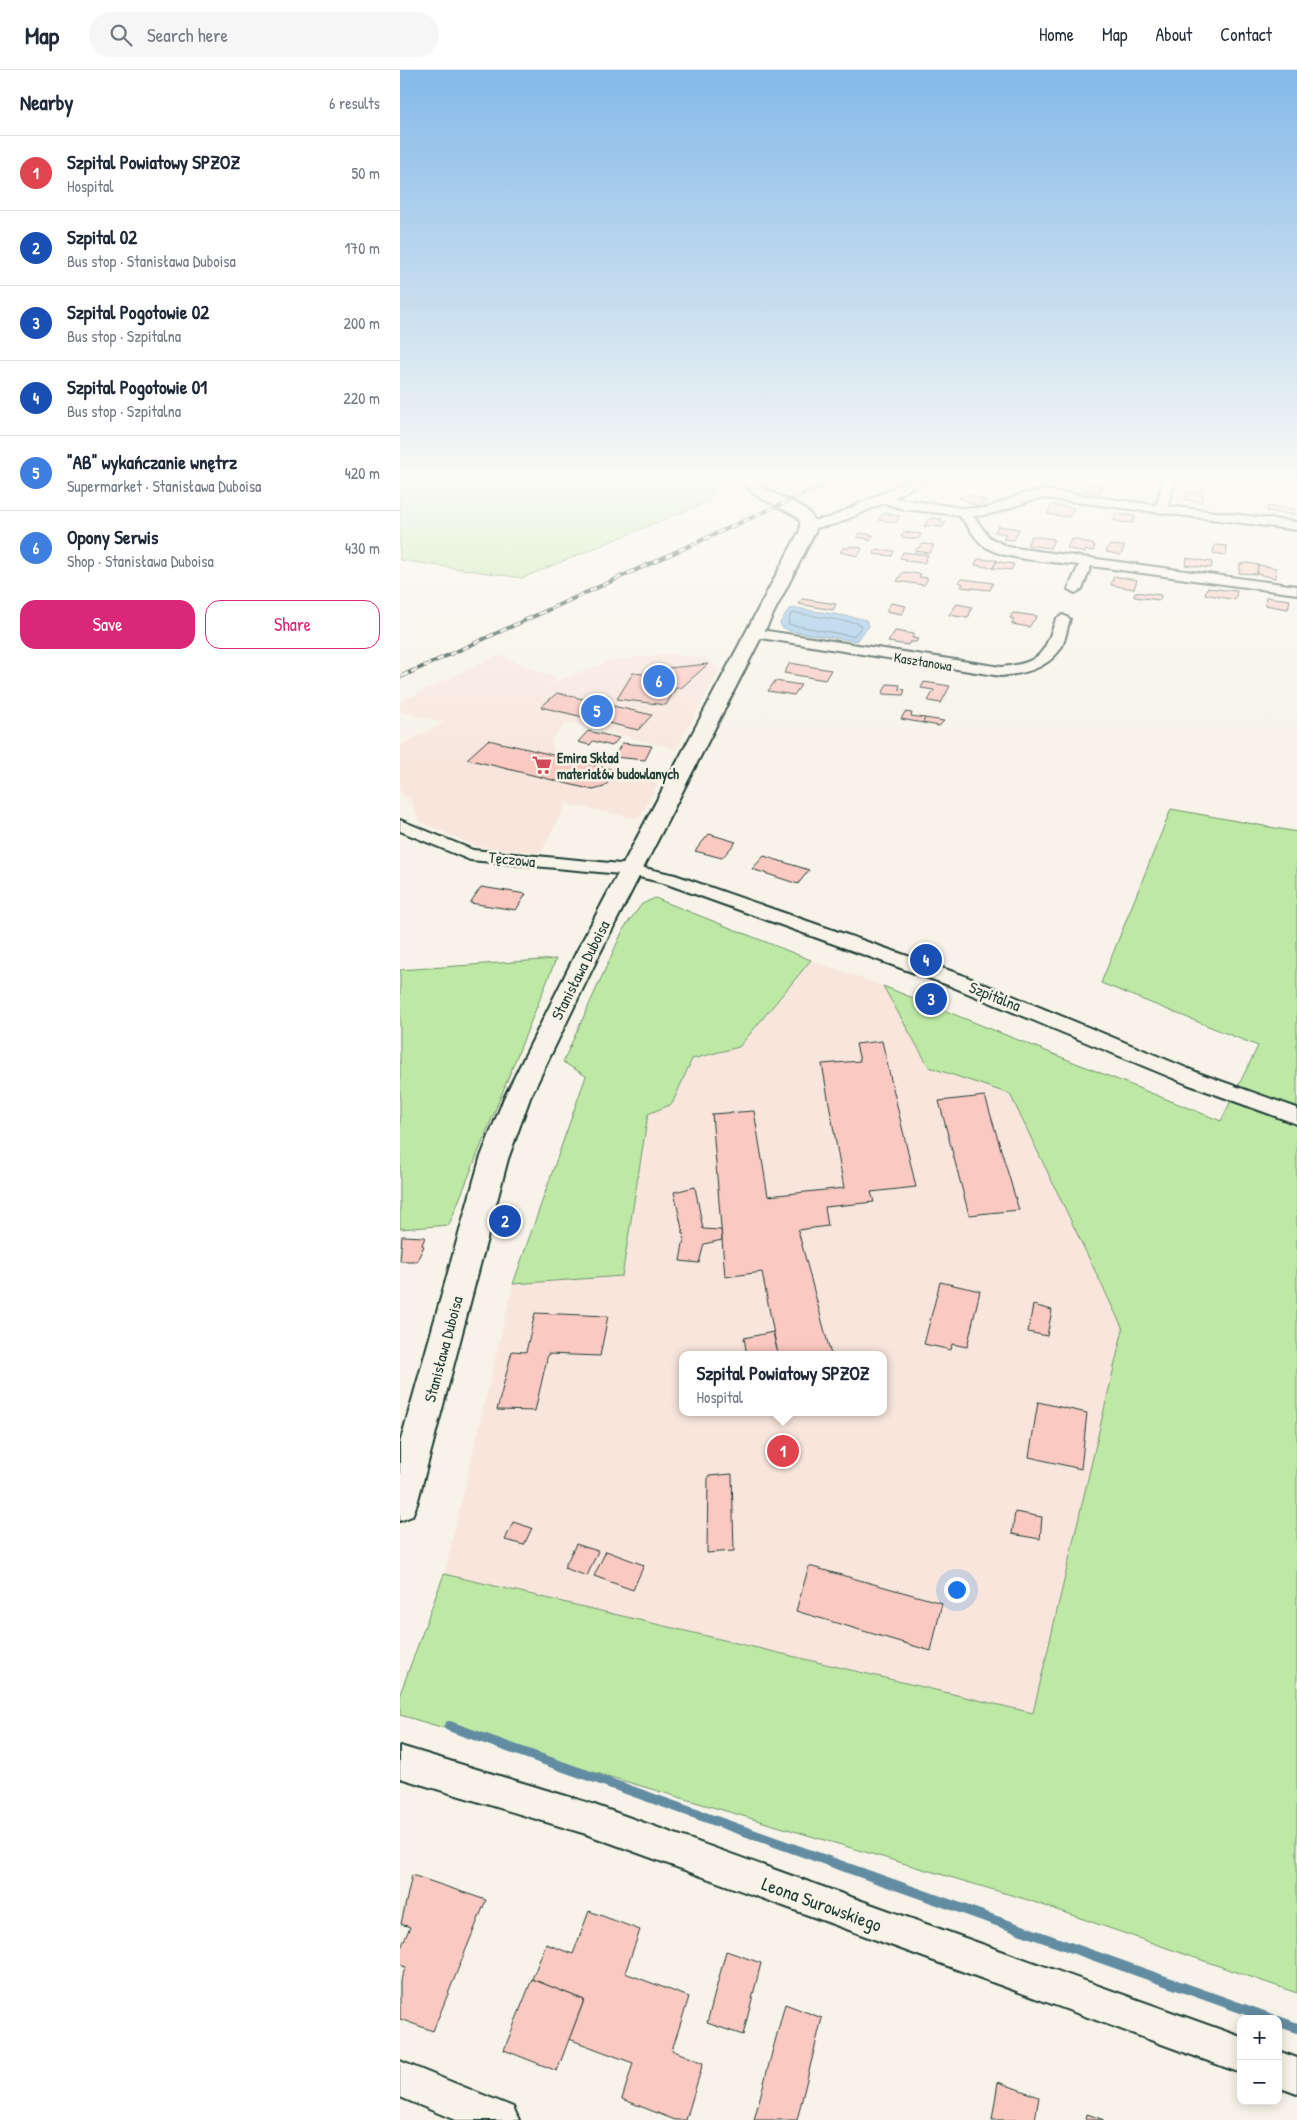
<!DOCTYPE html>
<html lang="en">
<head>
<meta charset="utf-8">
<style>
  :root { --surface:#fff; --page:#f6f6f7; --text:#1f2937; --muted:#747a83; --line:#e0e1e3; --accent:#db2777 }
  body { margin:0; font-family:"Patrick Hand",sans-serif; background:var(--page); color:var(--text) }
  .controls { position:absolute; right:15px; bottom:15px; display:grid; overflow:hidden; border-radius:10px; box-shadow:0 2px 12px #0003 }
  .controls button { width:45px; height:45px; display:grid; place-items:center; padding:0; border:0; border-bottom:1px solid var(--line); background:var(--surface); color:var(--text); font:25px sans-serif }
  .you { position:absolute; left:556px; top:1519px; width:18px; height:18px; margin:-12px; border:4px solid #fff; border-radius:50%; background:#1a73e8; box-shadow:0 0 0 8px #1a73e833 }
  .badge { display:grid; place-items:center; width:32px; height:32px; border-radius:50%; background:var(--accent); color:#fff; font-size:16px; font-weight:700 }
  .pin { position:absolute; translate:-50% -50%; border:2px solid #fff; box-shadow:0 1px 5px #0006 }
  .popup { position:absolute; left:279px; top:1281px; width:208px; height:65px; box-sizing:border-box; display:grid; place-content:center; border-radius:10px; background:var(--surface); filter:drop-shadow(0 1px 4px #0005); font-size:16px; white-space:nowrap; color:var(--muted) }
  .popup b { font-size:19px; color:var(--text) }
  .popup::after { content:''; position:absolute; left:50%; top:100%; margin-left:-10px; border:10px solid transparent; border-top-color:var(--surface) }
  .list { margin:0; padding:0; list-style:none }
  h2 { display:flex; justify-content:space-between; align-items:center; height:65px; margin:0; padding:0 20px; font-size:21px }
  h2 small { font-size:16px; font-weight:400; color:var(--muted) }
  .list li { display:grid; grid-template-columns:32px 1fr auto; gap:15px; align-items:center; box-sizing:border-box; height:75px; padding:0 20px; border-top:1px solid var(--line) }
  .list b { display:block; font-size:19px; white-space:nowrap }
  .list p { margin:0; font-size:16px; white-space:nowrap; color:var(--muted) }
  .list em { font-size:16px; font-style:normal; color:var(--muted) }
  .actions { display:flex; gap:10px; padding:15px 20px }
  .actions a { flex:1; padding:11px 0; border:1px solid var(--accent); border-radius:15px; text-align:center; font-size:18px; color:var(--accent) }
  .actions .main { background:var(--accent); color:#fff }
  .icon { flex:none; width:28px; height:28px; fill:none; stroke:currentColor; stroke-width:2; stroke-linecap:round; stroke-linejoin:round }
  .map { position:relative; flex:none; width:897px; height:2050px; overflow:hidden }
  header { display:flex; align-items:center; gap:30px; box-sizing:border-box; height:70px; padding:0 25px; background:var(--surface); border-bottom:1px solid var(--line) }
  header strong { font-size:24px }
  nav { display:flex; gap:28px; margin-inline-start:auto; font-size:18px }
  .search { width:350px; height:45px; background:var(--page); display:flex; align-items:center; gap:12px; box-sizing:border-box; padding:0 18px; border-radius:28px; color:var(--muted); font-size:19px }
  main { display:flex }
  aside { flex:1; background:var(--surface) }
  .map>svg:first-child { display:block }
  .built { fill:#f8e6dd; fill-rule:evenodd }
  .green { fill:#bee9a5; stroke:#6e936c }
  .water { fill:#8fc0ea; stroke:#628ca1 }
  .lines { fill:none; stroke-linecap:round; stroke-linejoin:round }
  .shore { stroke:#4c717d; stroke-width:1 }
  .stream { stroke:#628ca1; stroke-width:10 }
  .building { fill:#f9c9c2; stroke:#1f3d34 }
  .minor-casing { stroke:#1f3d34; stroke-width:4 }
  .tertiary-casing { stroke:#1f3d34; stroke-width:4 }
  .minor { fill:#f7f3e8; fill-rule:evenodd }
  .tertiary { fill:#f7f3e8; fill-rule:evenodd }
  .rail-far1-casing { stroke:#1f3d34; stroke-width:4 }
  .rail-casing { stroke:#1f3d34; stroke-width:4.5 }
  .rail-far1 { stroke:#f7f3e8; stroke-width:2.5; stroke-dasharray:7; stroke-linecap:butt }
  .rail { stroke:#f7f3e8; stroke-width:3; stroke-dasharray:9; stroke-linecap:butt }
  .labels { text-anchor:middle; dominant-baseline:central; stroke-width:5; stroke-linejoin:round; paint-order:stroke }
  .far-street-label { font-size:14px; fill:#1f3d34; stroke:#f7f3e8 }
  .far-poi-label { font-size:14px; font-weight:bold; fill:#1f3d34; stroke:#f7f3e8; text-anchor:start }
  .street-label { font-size:16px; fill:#1f3d34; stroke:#f7f3e8 }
  .near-street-label { font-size:19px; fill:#1f3d34; stroke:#f7f3e8 }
</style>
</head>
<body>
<header>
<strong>Map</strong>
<div class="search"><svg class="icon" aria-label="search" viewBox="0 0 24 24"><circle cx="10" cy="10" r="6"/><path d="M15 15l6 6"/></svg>Search here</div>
<nav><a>Home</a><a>Map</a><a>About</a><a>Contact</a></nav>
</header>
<main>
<aside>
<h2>Nearby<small>6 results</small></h2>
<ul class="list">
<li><span class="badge" style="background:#e0444e">1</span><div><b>Szpital Powiatowy SPZOZ</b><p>Hospital</p></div><em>50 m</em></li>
<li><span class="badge" style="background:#1a4fb4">2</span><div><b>Szpital 02</b><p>Bus stop · Stanisława Duboisa</p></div><em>170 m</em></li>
<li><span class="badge" style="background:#1a4fb4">3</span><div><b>Szpital Pogotowie 02</b><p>Bus stop · Szpitalna</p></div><em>200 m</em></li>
<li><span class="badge" style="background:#1a4fb4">4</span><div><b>Szpital Pogotowie 01</b><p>Bus stop · Szpitalna</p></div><em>220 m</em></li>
<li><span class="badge" style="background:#3f7fe0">5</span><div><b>&quot;AB&quot; wykańczanie wnętrz</b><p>Supermarket · Stanisława Duboisa</p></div><em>420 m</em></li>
<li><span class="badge" style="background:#3f7fe0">6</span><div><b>Opony Serwis</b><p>Shop · Stanisława Duboisa</p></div><em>430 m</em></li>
</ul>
<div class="actions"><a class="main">Save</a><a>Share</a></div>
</aside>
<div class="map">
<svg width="897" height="2050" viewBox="0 0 897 2050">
  <rect width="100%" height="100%" fill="#f7f3e8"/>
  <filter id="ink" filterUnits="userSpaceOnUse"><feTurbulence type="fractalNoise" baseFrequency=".02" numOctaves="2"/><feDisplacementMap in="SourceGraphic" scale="10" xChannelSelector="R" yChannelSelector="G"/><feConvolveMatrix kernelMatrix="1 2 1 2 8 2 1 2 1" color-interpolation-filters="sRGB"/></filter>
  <g filter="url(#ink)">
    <!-- built -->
    <g class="built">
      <path d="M 265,584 L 306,588 L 320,600 L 276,679 L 167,652 L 151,670 L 155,684 L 261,707 L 239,749 L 166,734 L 141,783 L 75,776 L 19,751 L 11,731 L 0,722 L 0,675 L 44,653 L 0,641 L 0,632 L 98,585 L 158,609 L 134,620 L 210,591 Z"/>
      <path d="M 411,890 L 483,916 L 529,997 L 610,1024 L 723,1259 L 633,1643 L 44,1504 L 113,1214 L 222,1206 L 248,1044 L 272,1034 L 292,989 L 339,977 ZM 283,1285 L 483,1285 L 483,1342 L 283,1342 Z"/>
    </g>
    <!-- green -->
    <g class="green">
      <path d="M 0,408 L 320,408 L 321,410 L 309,431 L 122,508 L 0,490 Z"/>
      <path d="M 771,739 L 897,762 L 897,1923 L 628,1830 L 0,1645 L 0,1624 L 44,1504 L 633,1643 L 723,1259 L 610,1024 L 529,997 L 483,916 L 821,1051 L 858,976 L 701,913 Z"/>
      <path d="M 255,828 L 411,890 L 339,977 L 292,989 L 272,1034 L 248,1044 L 222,1206 L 113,1214 L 186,1006 L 163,992 L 224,858 L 242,834 Z"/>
      <path d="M 156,889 L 49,1155 L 0,1159 L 0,900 Z"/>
    </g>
    <!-- water -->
    <path class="water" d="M 396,538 L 458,548 L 466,550 L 469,556 L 456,571 L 390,561 L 382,557 L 380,553 L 389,539 Z"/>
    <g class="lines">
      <!-- shore -->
      <path class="shore" d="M 396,543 L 457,553 L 462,556 L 455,565 L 451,566 L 388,554 L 390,545 Z"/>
      <!-- stream -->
      <g class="stream">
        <path d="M 49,1656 L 872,1949"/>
        <path d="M 878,1951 L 897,1958"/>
      </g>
    </g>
    <!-- building -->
    <g class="building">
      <path d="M 638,408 L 649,408 L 648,410 L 660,411 L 658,416 L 635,413 Z"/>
      <path d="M 792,408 L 808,409 L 806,416 L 804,418 L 786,413 L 787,411 L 791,411 Z"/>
      <path d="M 850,408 L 866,408 L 865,413 L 849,412 Z"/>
      <path d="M 683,413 L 703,416 L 700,423 L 680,420 Z"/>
      <path d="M 788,421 L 802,423 L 801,425 L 804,425 L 802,432 L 785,430 L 785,423 Z"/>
      <path d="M 566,425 L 573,426 L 588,431 L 577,436 L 559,428 Z"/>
      <path d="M 652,435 L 674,438 L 669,447 L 647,444 Z"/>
      <path d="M 868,436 L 894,439 L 894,445 L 867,441 Z"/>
      <path d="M 487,443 L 492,445 L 500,446 L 495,453 L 479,450 L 483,444 Z"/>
      <path d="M 716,443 L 723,445 L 735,446 L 733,453 L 720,452 L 713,450 Z"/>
      <path d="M 530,448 L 542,449 L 540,451 L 546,452 L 543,457 L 524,456 Z"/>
      <path d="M 598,456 L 619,459 L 614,470 L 603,469 L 606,464 L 595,462 Z"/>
      <path d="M 504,462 L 521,464 L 518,469 L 501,467 Z"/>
      <path d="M 460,463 L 473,465 L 470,471 L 467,470 L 468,469 L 457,467 Z"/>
      <path d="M 632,466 L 654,469 L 650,478 L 627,475 Z"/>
      <path d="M 674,469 L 695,475 L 693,481 L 686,480 L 685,483 L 667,478 L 670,471 Z"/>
      <path d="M 523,474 L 534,475 L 530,483 L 514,481 Z"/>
      <path d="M 709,475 L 724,476 L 721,485 L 706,482 Z"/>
      <path d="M 815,475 L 827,476 L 826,485 L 813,483 Z"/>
      <path d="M 450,476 L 462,478 L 458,486 L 440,482 L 443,478 L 449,478 Z"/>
      <path d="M 476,479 L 494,481 L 492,486 L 474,484 Z"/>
      <path d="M 503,482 L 528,485 L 524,493 L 505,491 L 506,489 L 500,488 Z"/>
      <path d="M 787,488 L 812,492 L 811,498 L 785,495 Z"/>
      <path d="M 578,489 L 589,490 L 597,490 L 593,498 L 575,495 Z"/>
      <path d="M 597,491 L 604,493 L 614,494 L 611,500 L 593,498 Z"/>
      <path d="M 848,493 L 858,495 L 857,504 L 839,503 L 840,494 Z"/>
      <path d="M 858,495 L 876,498 L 875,508 L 857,504 Z"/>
      <path d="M 503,502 L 521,504 L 519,507 L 528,508 L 524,515 L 497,511 Z"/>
      <path d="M 714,506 L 737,510 L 734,519 L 711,515 Z"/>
      <path d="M 561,509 L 563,509 L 593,513 L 590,520 L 561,517 L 563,514 L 559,512 Z"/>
      <path d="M 807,518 L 837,521 L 835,530 L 805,524 Z"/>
      <path d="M 735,522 L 761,525 L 760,530 L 734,527 Z"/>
      <path d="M 866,527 L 890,530 L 888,539 L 865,535 Z"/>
      <path d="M 402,529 L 436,534 L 433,540 L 399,534 Z"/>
      <path d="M 491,533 L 506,536 L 502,544 L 486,541 Z"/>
      <path d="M 557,534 L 572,537 L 568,548 L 549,545 Z"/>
      <path d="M 613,543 L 637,546 L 629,557 L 612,554 L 614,549 L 610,548 Z"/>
      <path d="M 495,561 L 514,564 L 512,568 L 518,569 L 516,572 L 510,572 L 508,575 L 488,572 Z"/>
      <path d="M 390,593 L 431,600 L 425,610 L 384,603 Z"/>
      <path d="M 308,594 L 281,618 L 276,618 L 266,635 L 217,629 L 233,603 L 253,605 L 259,599 Z"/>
      <path d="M 375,611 L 401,615 L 394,625 L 368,621 Z"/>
      <path d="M 524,612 L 550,616 L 541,633 L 528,631 L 534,620 L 521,618 Z"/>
      <path d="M 487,614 L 500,615 L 499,619 L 505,620 L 503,625 L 482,624 Z"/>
      <path d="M 157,623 L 252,645 L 238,660 L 141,637 Z"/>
      <path d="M 505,642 L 512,643 L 511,646 L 525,648 L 523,653 L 501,649 Z"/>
      <path d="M 525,648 L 544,651 L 539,656 L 523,653 Z"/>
      <path d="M 188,661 L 219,668 L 212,676 L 193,671 L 190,675 L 178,672 Z"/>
      <path d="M 88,670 L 128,679 L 218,701 L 204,717 L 193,720 L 67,689 Z"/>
      <path d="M 222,673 L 252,676 L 245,690 L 214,687 Z"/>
      <path d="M 309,764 L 336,772 L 322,788 L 295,781 Z"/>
      <path d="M 364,786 L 409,800 L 398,814 L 352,799 Z"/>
      <path d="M 81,817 L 126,824 L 116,840 L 70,833 Z"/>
      <path d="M 482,971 L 516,1117 L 471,1122 L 474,1132 L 425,1137 L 428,1156 L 398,1160 L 431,1285 L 378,1285 L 362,1202 L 325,1207 L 312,1044 L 354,1041 L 368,1126 L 444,1118 L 422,994 L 460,991 L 456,974 Z"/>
      <path d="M 585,1026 L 619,1140 L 569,1145 L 539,1031 Z"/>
      <path d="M 295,1117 L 303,1159 L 321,1160 L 322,1170 L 304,1174 L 299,1193 L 280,1191 L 284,1168 L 274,1122 Z"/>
      <path d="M 2,1166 L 25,1167 L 22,1175 L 24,1176 L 17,1191 L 0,1191 Z"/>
      <path d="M 540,1212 L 580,1221 L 567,1277 L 552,1274 L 551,1280 L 524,1274 Z"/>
      <path d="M 633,1235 L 652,1240 L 647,1266 L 628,1262 Z"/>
      <path d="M 135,1243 L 208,1246 L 200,1286 L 148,1284 L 135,1341 L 97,1340 L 112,1281 L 126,1282 Z"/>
      <path d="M 373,1262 L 378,1285 L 347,1285 L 344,1268 Z"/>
      <path d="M 638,1332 L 687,1343 L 681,1399 L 629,1387 Z"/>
      <path d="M 332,1404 L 334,1481 L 307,1483 L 308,1406 Z"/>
      <path d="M 615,1442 L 642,1447 L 640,1469 L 612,1464 Z"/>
      <path d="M 113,1452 L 132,1458 L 124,1475 L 105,1470 Z"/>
      <path d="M 176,1474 L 198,1481 L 187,1506 L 164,1498 Z"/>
      <path d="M 206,1481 L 244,1495 L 233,1520 L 194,1506 Z"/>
      <path d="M 409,1496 L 542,1533 L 531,1581 L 396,1541 Z"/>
      <path d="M 12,1805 L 86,1830 L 33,1961 L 0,1949 L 0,1911 L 6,1897 L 0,1895 L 0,1880 L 10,1857 L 1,1854 Z"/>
      <path d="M 189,1841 L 240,1860 L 225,1903 L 289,1927 L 272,1980 L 303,1993 L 286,2050 L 275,2050 L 222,2029 L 233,1993 L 169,1969 L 184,1930 L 132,1909 L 146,1874 L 173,1884 Z"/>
      <path d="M 326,1881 L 361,1893 L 343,1965 L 307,1953 Z"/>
      <path d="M 132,1909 L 184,1930 L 157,2001 L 104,1980 Z"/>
      <path d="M 385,1934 L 422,1948 L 397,2050 L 354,2050 Z"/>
      <path d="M 598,2012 L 639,2027 L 635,2050 L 592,2050 Z"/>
      <path d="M 687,2044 L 704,2050 L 686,2050 Z"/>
    </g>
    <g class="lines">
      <defs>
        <g id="minor">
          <path d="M 515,408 L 530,408 L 493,428 L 562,438 L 587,438 L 622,424 L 644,420 L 756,435 L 764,408 L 776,408 L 768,436 L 897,452 L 897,460 L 644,428 C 617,431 601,446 573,446 L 589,467 L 608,477 L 897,516 L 897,524 L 691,496 L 682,519 L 675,523 L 668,519 L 679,495 C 653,491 603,491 583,475 C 573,467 568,454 558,445 L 503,439 L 484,433 L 436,454 L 409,459 L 403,455 L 405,452 L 429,448 Z"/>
          <path d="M 663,545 L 670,549 C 667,558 666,568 662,576 C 650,598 624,604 601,606 L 355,567 L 348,563 L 355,559 L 601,597 C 641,593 644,584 656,549 Z"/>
          <path d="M 0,750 L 73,780 L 231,795 L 275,805 L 562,905 L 801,1004 L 897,1038 L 897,1054 L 787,1014 L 548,915 L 264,813 L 231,805 L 70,790 L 0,761 Z"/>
          <path d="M 0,1676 L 186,1732 L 841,1967 L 841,2003 L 186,1764 L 0,1708 Z"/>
          <path d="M 878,1981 L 897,1988 L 897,2024 L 878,2017 Z"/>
          <path d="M 0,1991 L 113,2037 L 119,2050 L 55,2050 L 0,2027 Z"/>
        </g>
        <path id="tertiary" d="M 340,408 L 354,408 C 369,431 414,428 416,460 L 201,881 L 130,1028 L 108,1089 L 17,1434 L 12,1446 L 0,1451 L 0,1373 L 80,1089 L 104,1028 L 177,881 L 400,460 L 400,451 L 397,447 C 377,434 353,430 340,408 Z"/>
      </defs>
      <!-- minor casing -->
      <use href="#minor" class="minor-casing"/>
      <!-- tertiary casing -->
      <use href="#tertiary" class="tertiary-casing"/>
      <!-- minor -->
      <use href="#minor" class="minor"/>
      <!-- tertiary -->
      <use href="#tertiary" class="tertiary"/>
      <defs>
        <path id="rail-far1" d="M 11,602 L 439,408"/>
        <path id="rail" d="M 0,607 L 13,601"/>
      </defs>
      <!-- rail-far1 casing -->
      <use href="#rail-far1" class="rail-far1-casing"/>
      <!-- rail casing -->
      <use href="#rail" class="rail-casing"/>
      <!-- rail-far1 -->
      <use href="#rail-far1" class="rail-far1"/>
      <!-- rail -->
      <use href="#rail" class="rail"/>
    </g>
  </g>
  <!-- sky -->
  <linearGradient id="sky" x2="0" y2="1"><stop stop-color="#84b9e9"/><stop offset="0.59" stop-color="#fbfaf5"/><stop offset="1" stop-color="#fbfaf5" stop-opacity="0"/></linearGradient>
  <rect width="897" height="695" fill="url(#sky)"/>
  <!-- icons -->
  <defs>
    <symbol id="supermarket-bare" viewBox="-9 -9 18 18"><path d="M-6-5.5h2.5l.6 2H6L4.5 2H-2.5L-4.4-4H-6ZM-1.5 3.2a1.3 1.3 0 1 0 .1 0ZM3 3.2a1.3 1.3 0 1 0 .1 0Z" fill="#d1495b" stroke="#f7f3e8" stroke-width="2.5" paint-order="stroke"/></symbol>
  </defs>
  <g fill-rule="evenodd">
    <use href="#supermarket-bare" x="128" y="681" width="28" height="28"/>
  </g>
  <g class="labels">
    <!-- far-street labels -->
    <g class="far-street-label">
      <text transform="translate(523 591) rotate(9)">Kasztanowa</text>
    </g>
    <!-- far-poi labels -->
    <g class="far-poi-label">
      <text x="157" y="687">Emira Skład<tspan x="157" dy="16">materiałów budowlanych</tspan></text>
    </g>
    <!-- street labels -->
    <g class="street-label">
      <text transform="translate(112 789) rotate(6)">Tęczowa</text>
      <text transform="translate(180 900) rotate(-63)">Stanisława Duboisa</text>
      <text transform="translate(595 926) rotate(22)">Szpitalna</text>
      <text transform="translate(43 1279) rotate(-75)">Stanisława Duboisa</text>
    </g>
    <!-- near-street labels -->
    <g class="near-street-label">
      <text transform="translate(422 1834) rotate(20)">Leona Surowskiego</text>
    </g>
  </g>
</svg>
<div class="controls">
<button>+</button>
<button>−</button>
</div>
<div class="you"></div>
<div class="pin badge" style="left:383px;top:1381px;background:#e0444e">1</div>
<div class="popup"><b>Szpital Powiatowy SPZOZ</b>Hospital</div>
<div class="pin badge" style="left:105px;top:1151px;background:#1a4fb4">2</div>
<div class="pin badge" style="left:531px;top:929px;background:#1a4fb4">3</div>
<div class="pin badge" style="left:526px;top:890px;background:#1a4fb4">4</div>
<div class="pin badge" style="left:197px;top:641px;background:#3f7fe0">5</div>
<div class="pin badge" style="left:259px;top:611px;background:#3f7fe0">6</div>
</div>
</main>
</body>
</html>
